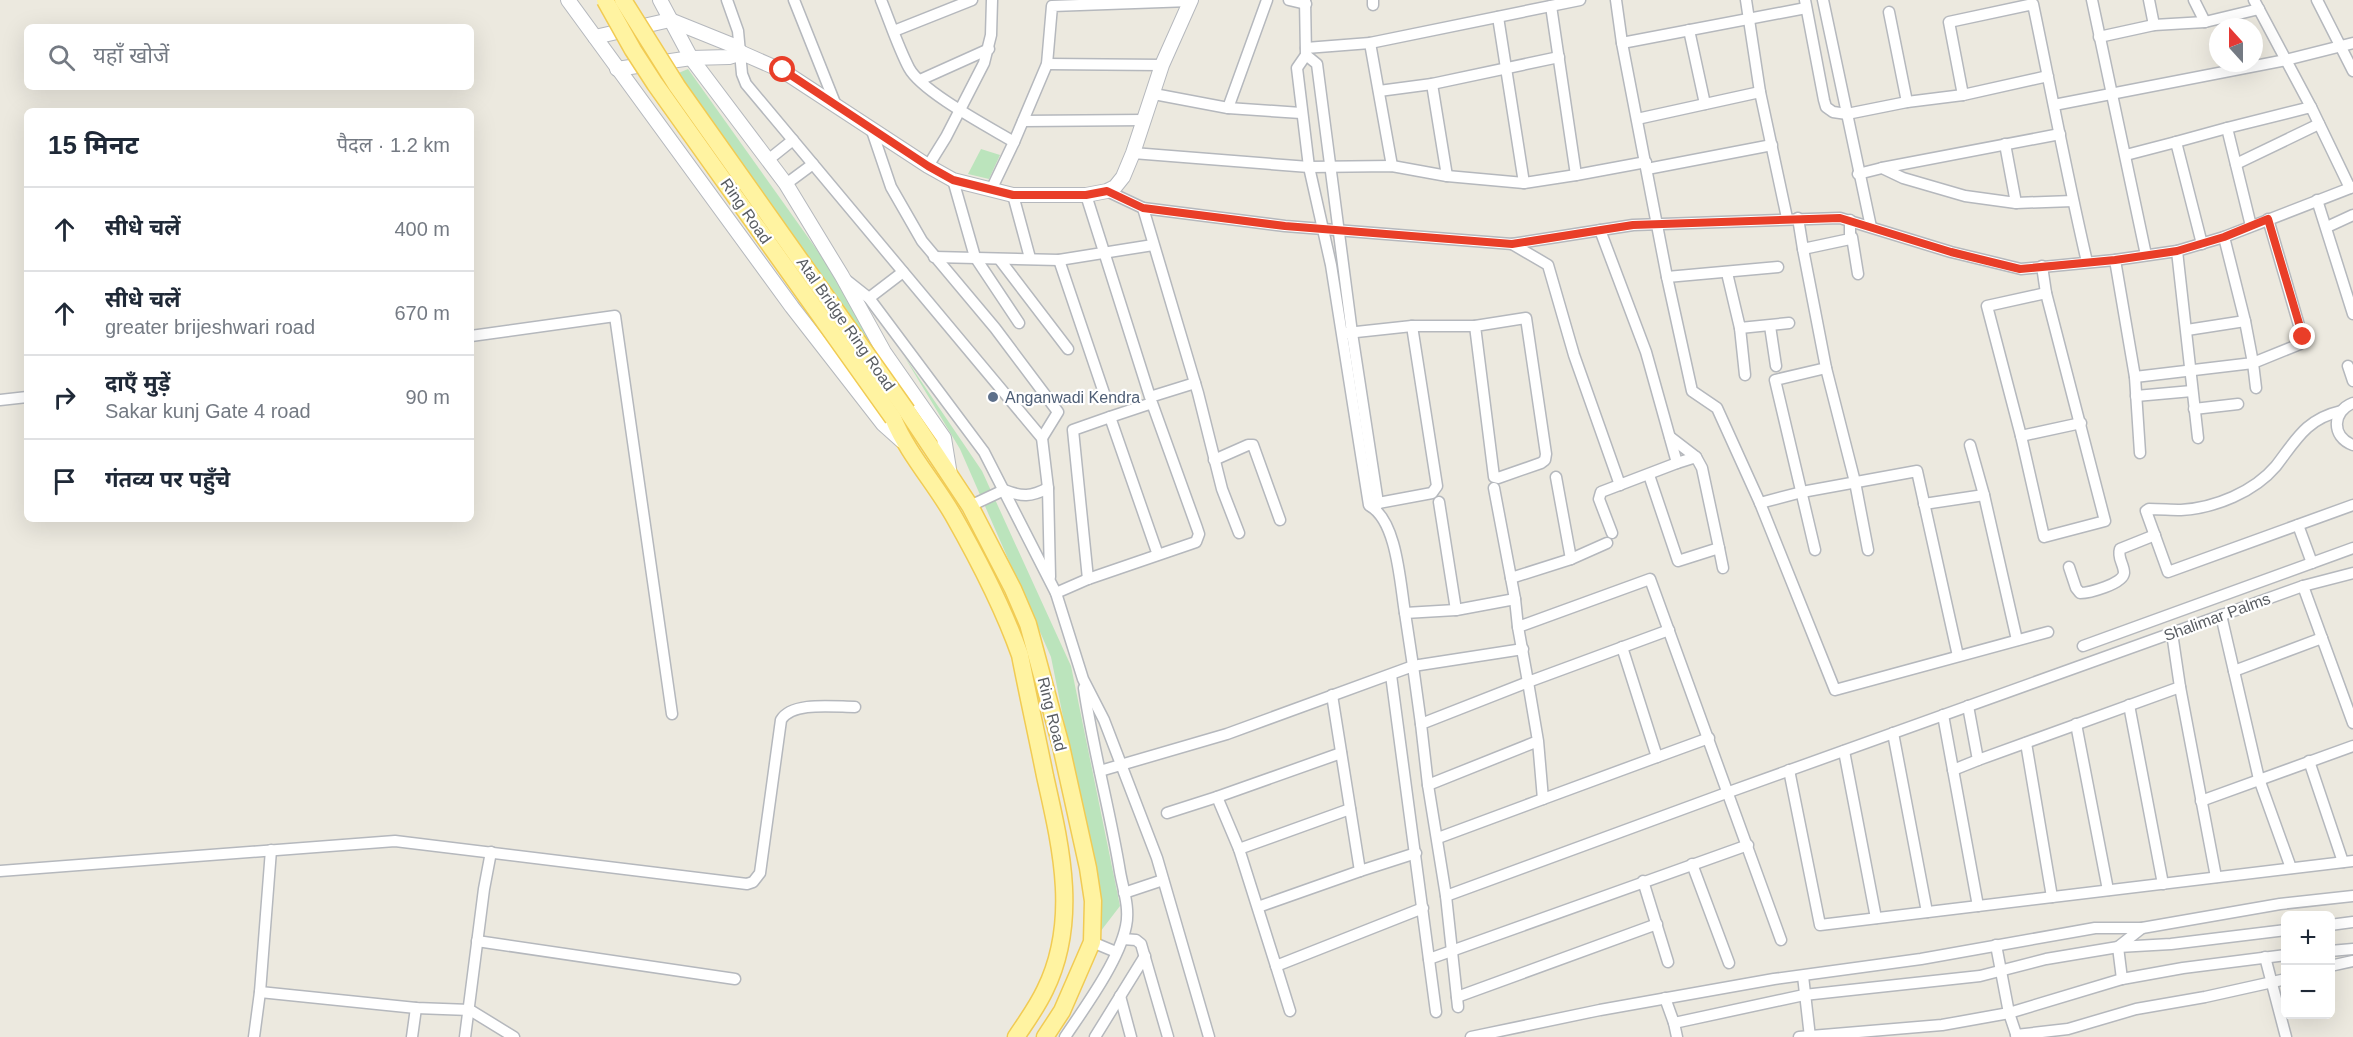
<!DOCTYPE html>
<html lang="hi">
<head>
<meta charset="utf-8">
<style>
  :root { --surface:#fff; --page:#f2f2f3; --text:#1f2937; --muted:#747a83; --line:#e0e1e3 }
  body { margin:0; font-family:Helvetica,"Noto Sans Devanagari",sans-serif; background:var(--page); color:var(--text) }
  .controls { position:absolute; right:18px; bottom:18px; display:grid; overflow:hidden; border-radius:9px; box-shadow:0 6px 24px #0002 }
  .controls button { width:54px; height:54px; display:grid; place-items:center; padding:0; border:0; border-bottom:2px solid var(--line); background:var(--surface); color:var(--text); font:30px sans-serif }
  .compass { position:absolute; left:2209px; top:18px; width:54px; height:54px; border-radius:50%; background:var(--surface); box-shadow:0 6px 24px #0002; rotate:339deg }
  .stop { position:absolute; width:18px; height:18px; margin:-14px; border:4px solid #e93e28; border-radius:50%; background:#fff }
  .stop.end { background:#e93e28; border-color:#fff; box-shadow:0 2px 6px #0008 }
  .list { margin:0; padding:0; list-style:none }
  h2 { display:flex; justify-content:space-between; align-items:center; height:78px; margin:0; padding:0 24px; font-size:26px }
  h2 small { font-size:20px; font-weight:400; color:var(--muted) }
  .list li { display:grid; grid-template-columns:39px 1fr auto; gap:18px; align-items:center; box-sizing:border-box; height:84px; padding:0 24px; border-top:2px solid var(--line) }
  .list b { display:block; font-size:22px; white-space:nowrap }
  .list p { margin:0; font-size:20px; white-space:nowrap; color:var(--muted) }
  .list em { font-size:20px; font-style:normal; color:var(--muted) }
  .icon { flex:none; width:33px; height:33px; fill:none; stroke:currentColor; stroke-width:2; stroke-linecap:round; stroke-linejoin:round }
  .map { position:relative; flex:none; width:2353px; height:1037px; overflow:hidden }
  .search { position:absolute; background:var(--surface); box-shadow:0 6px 24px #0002; left:24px; top:24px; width:450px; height:66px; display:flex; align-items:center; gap:15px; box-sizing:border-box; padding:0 21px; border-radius:9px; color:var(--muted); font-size:22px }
  .panel { position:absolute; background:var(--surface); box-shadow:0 6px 24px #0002; left:24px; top:108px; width:450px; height:414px; border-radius:9px }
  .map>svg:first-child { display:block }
  .green { fill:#bbe4bc }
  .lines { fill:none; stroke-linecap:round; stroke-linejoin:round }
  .minor-casing { stroke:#b5b8bd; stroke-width:13 }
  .tertiary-casing { stroke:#b5b8bd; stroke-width:16 }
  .primary-casing { stroke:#f1cb53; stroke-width:19 }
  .minor { stroke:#fff; stroke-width:10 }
  .tertiary { stroke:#fff; stroke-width:14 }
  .primary { stroke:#fff3a1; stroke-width:16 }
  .primary-bridge-casing { stroke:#f1cb53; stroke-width:19; stroke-linecap:butt }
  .primary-bridge { stroke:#fff3a1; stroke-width:16 }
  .route { stroke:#e93e28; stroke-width:8 }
  .service-dot { fill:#5c6f8a; stroke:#fff; stroke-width:2 }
  .labels { text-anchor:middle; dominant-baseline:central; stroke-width:4.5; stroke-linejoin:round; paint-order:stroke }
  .street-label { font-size:16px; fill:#585c61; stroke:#fff }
  .service-label { font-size:16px; fill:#4e5e75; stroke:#fff; text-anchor:start }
</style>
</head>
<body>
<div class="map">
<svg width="2353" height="1037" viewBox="0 0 2353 1037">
  <rect width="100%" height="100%" fill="#ece9df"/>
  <!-- green -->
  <g class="green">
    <path d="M 688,69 L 832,271 L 896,385 L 669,77 Z"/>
    <path d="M 981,149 L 1000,155 L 989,179 L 968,174 Z"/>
    <path d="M 904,356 L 982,471 L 1071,666 L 1120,906 L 1100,932 L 1090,851 L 1051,657 L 960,449 Z"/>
  </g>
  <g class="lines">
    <defs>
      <g id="minor">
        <path d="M 727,0 L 738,31 L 742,74 L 746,84 L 1042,438 L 1048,488 L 1050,577"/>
        <path d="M 794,0 L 835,103"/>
        <path d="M 881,0 C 890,22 898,47 909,68 C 922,92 989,127 1014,142 L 991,190"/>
        <path d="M 1289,0 L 1306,4"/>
        <path d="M 1305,0 L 1306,55 L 1297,68 L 1309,167 L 1331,265 L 1369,505"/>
        <path d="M 1373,0 L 1373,5"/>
        <path d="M 1616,0 L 1622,43 L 1667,277 L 1778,267"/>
        <path d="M 1746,0 L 1760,92 L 1787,218"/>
        <path d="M 1805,0 L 1824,100 L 1826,107 L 1833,112 L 1847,114 L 1907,102 L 1963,95"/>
        <path d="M 1823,0 L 1871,227"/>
        <path d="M 2092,0 L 2146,255"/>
        <path d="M 2149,0 L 2154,25"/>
        <path d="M 2194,0 L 2205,22"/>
        <path d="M 2254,0 L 2311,107"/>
        <path d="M 2317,0 L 2353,71"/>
        <path d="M 1551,6 L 1576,175"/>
        <path d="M 1889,12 L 1907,102"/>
        <path d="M 1498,17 L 1524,183"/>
        <path d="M 1689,30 L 1705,104"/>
        <path d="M 894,31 L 972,0"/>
        <path d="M 2099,37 L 2154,25 L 2205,22 L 2259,9"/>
        <path d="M 1370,43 L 1392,166"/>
        <path d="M 1622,43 L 1806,8"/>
        <path d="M 1306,48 L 1370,43 L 1580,0"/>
        <path d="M 1306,55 L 1317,64 L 1352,333 L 1378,503 L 1375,509"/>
        <path d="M 1047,64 L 1162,65"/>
        <path d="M 2048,76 L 1963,95 L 1949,22 L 2033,4 C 2051,90 2067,176 2087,262"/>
        <path d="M 920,80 L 989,49"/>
        <path d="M 1432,84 L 1447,176"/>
        <path d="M 1379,91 L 1432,84 L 1559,57"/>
        <path d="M 1154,94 L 1228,108 L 1301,113"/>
        <path d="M 2054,105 L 2286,60 L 2353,43"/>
        <path d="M 1228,108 L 1267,0"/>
        <path d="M 1637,119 L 1760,92"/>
        <path d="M 1023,121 L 1145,120"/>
        <path d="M 871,128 L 891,187 L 922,241 L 995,328 L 1058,412 L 1042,438"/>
        <path d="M 1014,142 L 1047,64 L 1052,6 L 1190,1"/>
        <path d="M 2176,142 L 2227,128"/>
        <path d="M 2005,144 L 2016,203"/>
        <path d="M 1133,153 L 1309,167 L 1392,166 L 1447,176 L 1524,183 L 1576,175 L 1646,162"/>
        <path d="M 2126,155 L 2176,142 L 2202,244"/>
        <path d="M 768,160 L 793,140"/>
        <path d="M 2236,164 L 2319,124"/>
        <path d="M 928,166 L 946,137 L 984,63 L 991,35 L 992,0"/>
        <path d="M 1882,168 L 2060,134"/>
        <path d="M 1647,169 L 1772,145"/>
        <path d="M 1858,174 L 1882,168 L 1903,178 L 1965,196 L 2016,203 L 2073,201"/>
        <path d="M 953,180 L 975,257 L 1019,323"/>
        <path d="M 786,184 L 813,164"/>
        <path d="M 1107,191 L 1143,208 L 1285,226 L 1512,244 L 1633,225 L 1840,218 L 1951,252 L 2021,269 L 2115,260 L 2177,251 L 2224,237 L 2353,187"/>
        <path d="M 1013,195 L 1030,258"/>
        <path d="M 1086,195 L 1150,397 L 1195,383"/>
        <path d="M 2317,200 L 2353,314"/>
        <path d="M 1143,208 L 1198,393 L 1222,489 L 1239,533"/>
        <path d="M 1798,218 L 1803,249 L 1850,239 L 1850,220"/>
        <path d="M 2251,226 L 2227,128 L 2311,107 L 2350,188"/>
        <path d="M 2327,227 L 2353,215"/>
        <path d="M 1600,230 L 1646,352 L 1677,463 L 1696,457 L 1702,468 L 1719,548 L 1678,561 L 1649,475"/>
        <path d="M 1852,237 L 1858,274"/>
        <path d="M 1512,244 L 1548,265 L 1574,355 L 1620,485"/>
        <path d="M 1803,249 L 1826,368 L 1775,380 L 1815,550"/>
        <path d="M 2177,251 L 2198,438"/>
        <path d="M 934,257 L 1059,260 L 1153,245"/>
        <path d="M 1000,260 L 1068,349"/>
        <path d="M 1059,260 L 1105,396"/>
        <path d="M 2115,260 L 2135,377 L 2253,363 L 2245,321 L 2224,237"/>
        <path d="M 1727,273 L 1740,328 L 1789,323"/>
        <path d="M 1667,277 L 1692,391 L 1717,408 L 1760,503 L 1835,690 L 2048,632"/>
        <path d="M 845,279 L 869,298 L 984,452 L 1056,593 L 1083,679 L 1104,720 L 1157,858 L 1209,1037"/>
        <path d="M 2046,293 L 1987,306 L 2021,436 L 2081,423"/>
        <path d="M 869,298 L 903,272"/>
        <path d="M 1526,318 L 1546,454 L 1545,460 L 1541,463 L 1498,478 L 1494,477 L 1475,326 Z"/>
        <path d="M 1770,326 L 1776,366"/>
        <path d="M 1740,328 L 1745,375"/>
        <path d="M 2187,330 L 2245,321"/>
        <path d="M 1347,333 L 1412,326"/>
        <path d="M 471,336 L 615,316 L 672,714"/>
        <path d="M 2348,366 L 2353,381"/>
        <path d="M 1826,368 L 1855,482 L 1868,550"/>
        <path d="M 2135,377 L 2140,453"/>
        <path d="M 2256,388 L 2253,363 L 2300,344 L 2303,339 L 2268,219"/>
        <path d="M 2136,396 L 2192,391"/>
        <path d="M 0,400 L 27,397"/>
        <path d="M 2353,403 C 2332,411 2331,437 2353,445"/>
        <path d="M 2194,409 L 2238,404"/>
        <path d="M 2341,411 C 2306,419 2296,440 2276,466 C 2254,492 2215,508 2181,510 C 2171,510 2160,509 2149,509 L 2146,511 L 2168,572 L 2353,505"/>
        <path d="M 2021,436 L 2044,537 L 2105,521 L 2046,293 L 2042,266"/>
        <path d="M 1670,437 L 1696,457"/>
        <path d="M 1970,445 L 1984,495"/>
        <path d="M 1214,460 L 1248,445 L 1253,445 L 1280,520"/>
        <path d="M 1556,477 L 1571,559"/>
        <path d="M 1494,488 L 1515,599 L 1518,627 L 1650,579 L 1781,940"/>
        <path d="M 1439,502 L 1456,610"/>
        <path d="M 1760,503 L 1802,492 L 1917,471 L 1958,656"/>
        <path d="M 1373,504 L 1432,493 L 1437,486 L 1412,326 L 1475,326"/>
        <path d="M 1924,504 L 1984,495 L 2017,640"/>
        <path d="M 970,506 L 1004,490 C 1022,497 1031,497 1048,488"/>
        <path d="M 1370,506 C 1397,521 1400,583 1405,613"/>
        <path d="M 2298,525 L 2312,563"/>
        <path d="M 1612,533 L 1599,499 L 1601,492 L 1677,463"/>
        <path d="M 1719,548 L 1723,568"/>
        <path d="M 2069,567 L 2076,588 L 2080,593 C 2089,593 2123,584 2124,573 C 2124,564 2117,558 2120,549 L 2155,535"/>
        <path d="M 1511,578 L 1571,559 L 1607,543"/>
        <path d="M 1088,579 L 1073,430 L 1110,417"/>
        <path d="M 2303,586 L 2353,723"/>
        <path d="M 1056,593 L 1088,579 L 1196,542 L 1199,534 L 1197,528 L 1152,403 L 1110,417 L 1158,555"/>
        <path d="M 1515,599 L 1456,610 L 1405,613 L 1413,666 L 1523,649"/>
        <path d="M 2221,615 L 2259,779 L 2291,868"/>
        <path d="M 1518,627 L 1528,682 L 1669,630"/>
        <path d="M 2083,646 L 2353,548"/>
        <path d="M 1622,647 L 1657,757 L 1709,738"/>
        <path d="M 2234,671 L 2322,638"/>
        <path d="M 1391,675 L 1436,1012"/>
        <path d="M 2180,687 L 2216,877"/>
        <path d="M 1332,695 L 1360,871 L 1416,853"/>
        <path d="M 2129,705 L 2163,884"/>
        <path d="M 1943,715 L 1978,906"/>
        <path d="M 2076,724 L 2108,890"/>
        <path d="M 1893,733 L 1927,912"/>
        <path d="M 1538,741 L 1428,785 L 1421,724 L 1528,682 L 1538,741 L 1543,799 L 1657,757"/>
        <path d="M 2026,743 L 2052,897"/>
        <path d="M 1844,751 L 1876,918"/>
        <path d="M 1978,760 L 2180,687 L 2172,633"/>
        <path d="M 2309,761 L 2343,862"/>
        <path d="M 1789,770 L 1820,925 L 2353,861"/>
        <path d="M 1953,770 L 1978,760 L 1968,706"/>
        <path d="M 1100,771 L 1227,734 L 1413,666 L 1421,724"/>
        <path d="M 1428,785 L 1446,896 L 1729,792 L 2303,586 L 2353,573"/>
        <path d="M 2201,801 L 2353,746"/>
        <path d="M 1350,809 L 1239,849 L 1276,966 L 1423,908"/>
        <path d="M 1167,813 L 1217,797"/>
        <path d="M 1438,838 L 1543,799"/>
        <path d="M 1239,849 L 1217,797 L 1341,753"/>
        <path d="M 1692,864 L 1729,963"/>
        <path d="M 0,871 L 395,841 L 747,884 L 753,882 L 760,873 L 781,720 C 792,701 835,707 855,707"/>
        <path d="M 1643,881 L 1668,962"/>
        <path d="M 1124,893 L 1163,880"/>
        <path d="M 1446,896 L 1458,1007"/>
        <path d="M 1258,907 L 1360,871"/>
        <path d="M 2330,925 L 2353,922"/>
        <path d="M 1123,939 L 1136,940 L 1141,944 L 1168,1037"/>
        <path d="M 477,941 L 735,979"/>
        <path d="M 1092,942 L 1116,952"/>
        <path d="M 1996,945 L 2009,1013 L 2017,1037"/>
        <path d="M 2330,951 L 2353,949"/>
        <path d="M 2265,957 L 2286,1037"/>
        <path d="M 1429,959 L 1748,845"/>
        <path d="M 1276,966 L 1290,1011"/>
        <path d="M 2330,966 L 2353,961"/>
        <path d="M 1803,976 L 1810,1037"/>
        <path d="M 2122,979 L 2118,947 L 2142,928"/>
        <path d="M 260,992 L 416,1008 L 470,1010 L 514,1037"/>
        <path d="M 1120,996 L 1131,1037"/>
        <path d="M 1457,997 L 1657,924"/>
        <path d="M 1665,998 L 1674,1023"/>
        <path d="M 2016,1035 L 2068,1029 L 2136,1009 L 2205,997 L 2286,979"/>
        <path d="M 254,1037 L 260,992 L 271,850"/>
        <path d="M 412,1037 L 416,1008"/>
        <path d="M 465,1037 L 484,889 L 491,852"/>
        <path d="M 1065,1037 C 1085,1007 1119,961 1126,926 C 1130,908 1123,889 1120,872 C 1110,810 1093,750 1084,688"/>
        <path d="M 1095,1037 L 1145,956"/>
        <path d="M 1471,1037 L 1600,1010 L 1774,979 L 1921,959 L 2095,928 L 2142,928 L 2280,904 L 2353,896"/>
        <path d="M 1677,1037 L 1674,1023 L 1804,995 L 1980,976 L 2046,959 L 2118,947 L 2171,944 L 2286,930"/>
        <path d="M 1799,1037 L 1942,1025 L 2009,1013 L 2122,979 L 2183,968 L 2286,955"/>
      </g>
      <g id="tertiary">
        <path d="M 568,0 L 792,307 L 883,424 L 902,441"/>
        <path d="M 660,0 L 691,58 L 786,184 L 842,276 L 884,352 L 944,438 L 950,475"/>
        <path d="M 595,37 L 670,20 L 732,45 L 742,53 L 783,71 L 928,166 L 953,180 L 1013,195 L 1086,195 L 1107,191 L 1115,187 L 1123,177 L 1133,153 L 1162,65 L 1191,0"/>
        <path d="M 617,69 L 691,58 L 729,57 L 742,53"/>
      </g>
      <g id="primary">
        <path d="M 907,411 L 970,506 L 1013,589 L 1028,624 L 1061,746 L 1088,868 L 1093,901 L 1092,942 L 1062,1011 L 1045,1037"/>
        <path d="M 893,418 C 908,454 934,482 953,515 C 978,559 1003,607 1020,655 C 1028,696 1037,736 1045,776 C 1061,847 1079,921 1045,990 C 1037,1007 1026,1022 1016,1037"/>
      </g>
    </defs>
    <!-- minor casing -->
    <use href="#minor" class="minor-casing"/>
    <!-- tertiary casing -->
    <use href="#tertiary" class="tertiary-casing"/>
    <!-- primary casing -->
    <use href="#primary" class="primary-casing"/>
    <!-- minor -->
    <use href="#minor" class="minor"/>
    <!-- tertiary -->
    <use href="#tertiary" class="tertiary"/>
    <!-- primary -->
    <use href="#primary" class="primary"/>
    <defs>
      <g id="primary-bridge">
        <path d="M 605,0 L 633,50 L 655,84 L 893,418"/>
        <path d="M 623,0 L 677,86 L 907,411"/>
      </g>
    </defs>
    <!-- primary-bridge casing -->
    <use href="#primary-bridge" class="primary-bridge-casing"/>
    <!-- primary-bridge -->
    <use href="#primary-bridge" class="primary-bridge"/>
  </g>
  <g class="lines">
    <!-- route -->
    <path class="route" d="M 783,70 L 928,166 L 953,180 L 1013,195 L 1086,195 L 1107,191 L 1143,208 L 1285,226 L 1512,244 L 1633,225 L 1840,218 L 1951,252 L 2020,269 L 2115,260 L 2177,251 L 2224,237 L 2268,219 L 2303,337"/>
  </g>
  <!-- markers -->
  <circle class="service-dot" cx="993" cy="397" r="6"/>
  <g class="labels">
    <!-- street labels -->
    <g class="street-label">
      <text transform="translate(746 211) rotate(55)">Ring Road</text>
      <text transform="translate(846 324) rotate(55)">Atal Bridge Ring Road</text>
      <text transform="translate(2217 617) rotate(-20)">Shalimar Palms</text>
      <text transform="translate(1052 714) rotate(76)">Ring Road</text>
    </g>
    <!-- service labels -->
    <g class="service-label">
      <text x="1005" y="397">Anganwadi Kendra</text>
    </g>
  </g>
</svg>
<div class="controls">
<button>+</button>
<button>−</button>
</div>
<svg class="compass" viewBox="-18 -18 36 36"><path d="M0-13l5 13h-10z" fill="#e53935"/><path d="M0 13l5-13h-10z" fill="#747a83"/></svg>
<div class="stop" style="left:783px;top:70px"></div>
<div class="stop end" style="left:2303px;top:337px"></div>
<div class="search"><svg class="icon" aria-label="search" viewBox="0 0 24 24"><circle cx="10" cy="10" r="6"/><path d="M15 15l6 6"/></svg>यहाँ खोजें</div>
<section class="panel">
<h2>15 मिनट<small>पैदल · 1.2 km</small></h2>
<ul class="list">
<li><svg class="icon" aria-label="ahead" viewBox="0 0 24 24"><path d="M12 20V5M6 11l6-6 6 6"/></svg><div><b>सीधे चलें</b></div><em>400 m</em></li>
<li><svg class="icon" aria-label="ahead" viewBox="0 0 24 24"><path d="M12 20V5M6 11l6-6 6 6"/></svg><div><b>सीधे चलें</b><p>greater brijeshwari road</p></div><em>670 m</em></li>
<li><svg class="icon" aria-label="right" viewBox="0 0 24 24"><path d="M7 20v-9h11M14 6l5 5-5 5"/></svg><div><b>दाएँ मुड़ें</b><p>Sakar kunj Gate 4 road</p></div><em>90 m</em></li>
<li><svg class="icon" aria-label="arrive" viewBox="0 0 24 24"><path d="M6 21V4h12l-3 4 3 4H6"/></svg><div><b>गंतव्य पर पहुँचे</b></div></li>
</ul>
</section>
</div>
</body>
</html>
